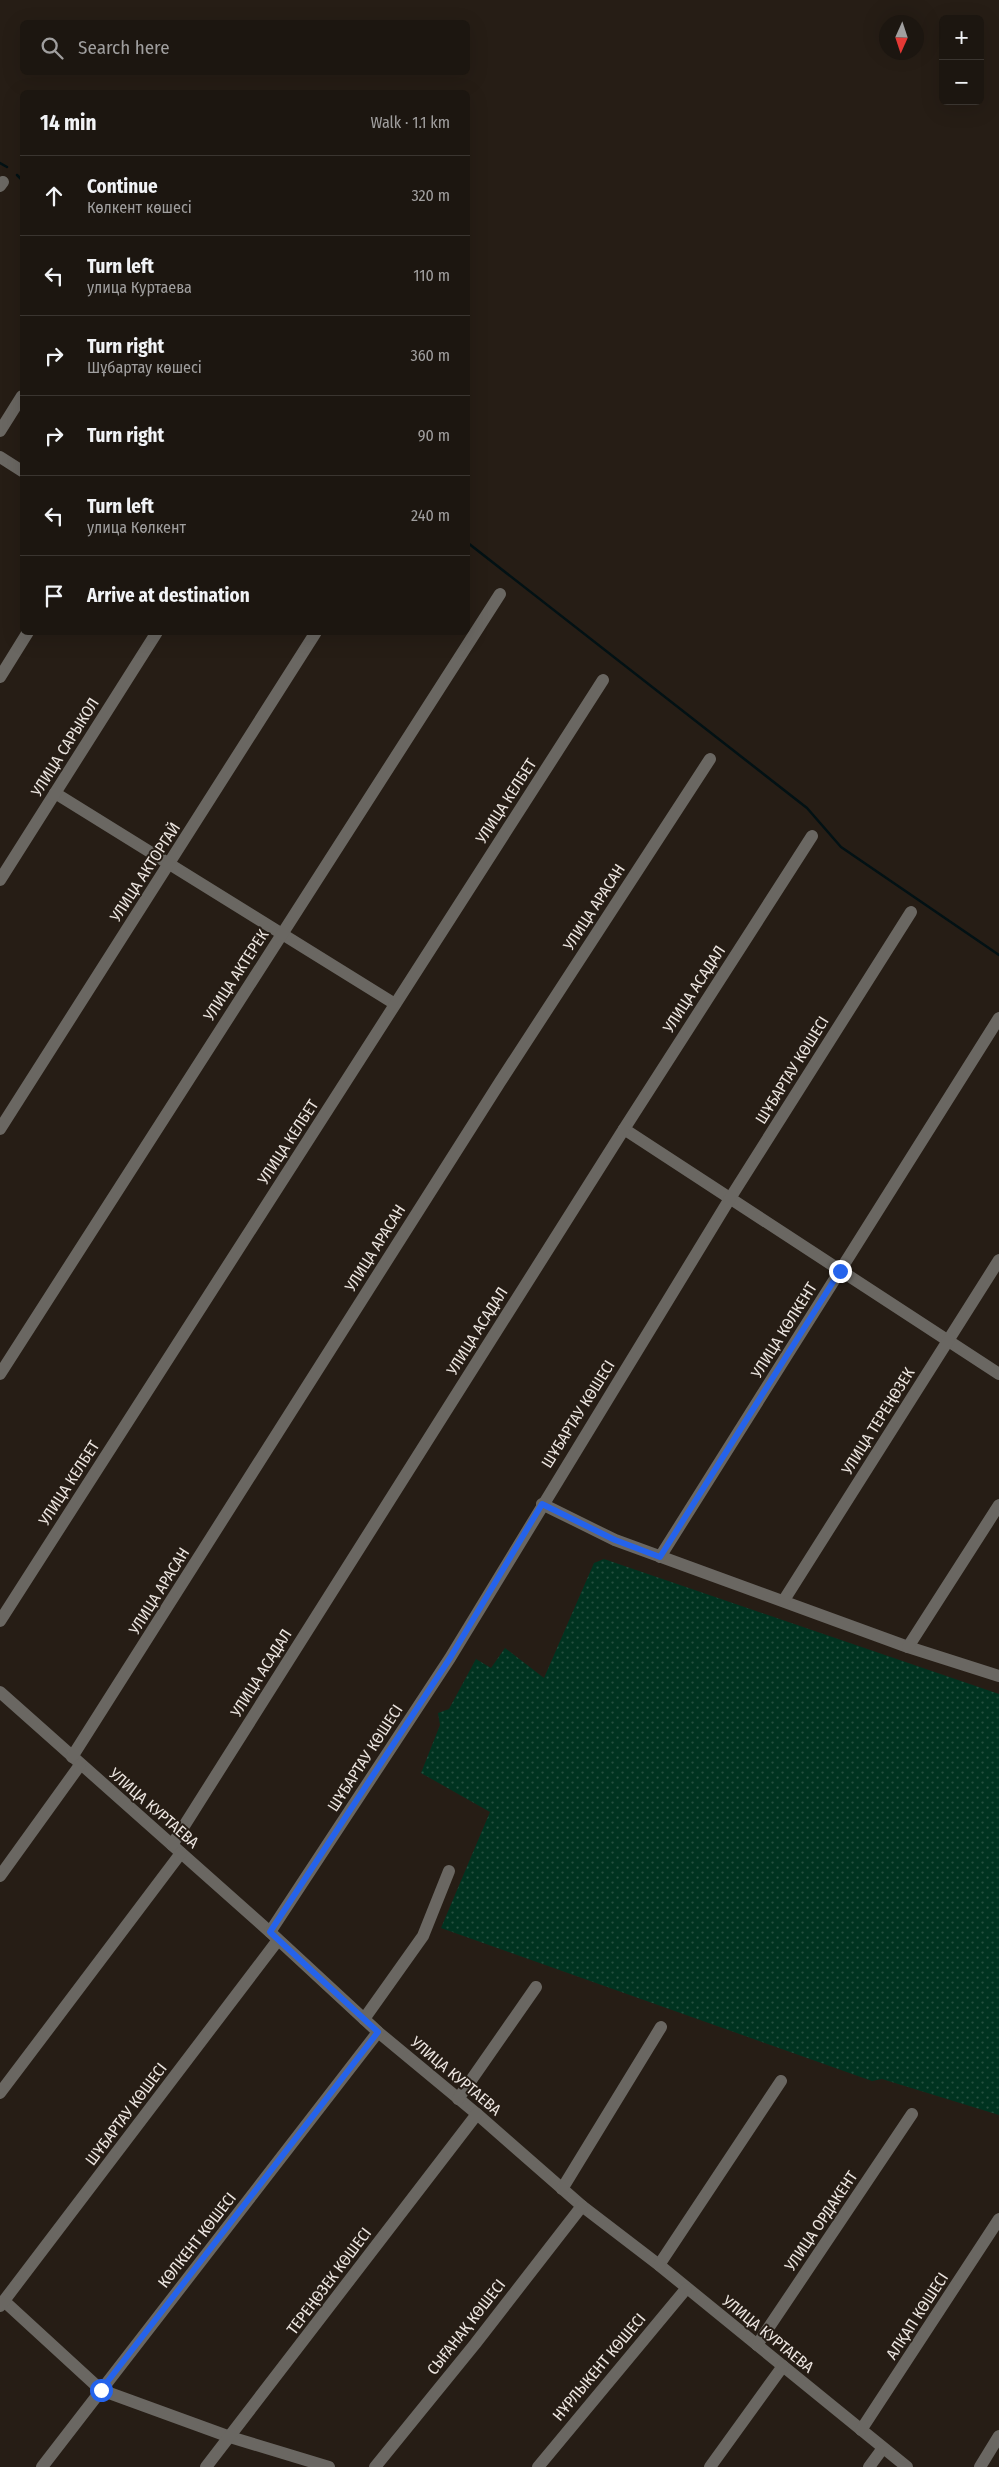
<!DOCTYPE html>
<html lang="en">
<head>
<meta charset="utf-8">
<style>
  :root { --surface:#1c1610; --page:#29231e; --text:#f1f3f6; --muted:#a09f9f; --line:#3a3530 }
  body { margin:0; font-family:"Fira Sans Condensed",sans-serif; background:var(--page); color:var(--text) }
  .controls { position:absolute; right:15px; top:15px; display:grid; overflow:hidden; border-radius:8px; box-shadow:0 5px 20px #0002 }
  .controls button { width:45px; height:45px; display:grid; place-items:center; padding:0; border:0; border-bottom:1px solid var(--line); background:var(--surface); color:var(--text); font:25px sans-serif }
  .compass { position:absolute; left:879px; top:15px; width:45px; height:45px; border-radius:50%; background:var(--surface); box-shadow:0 5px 20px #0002; rotate:183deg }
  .stop { position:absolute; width:15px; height:15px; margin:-11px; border:4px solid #2563eb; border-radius:50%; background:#fff }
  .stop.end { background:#2563eb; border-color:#fff; box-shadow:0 1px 5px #0008 }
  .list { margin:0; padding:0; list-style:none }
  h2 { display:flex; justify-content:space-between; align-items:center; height:65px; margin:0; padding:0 20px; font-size:21px }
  h2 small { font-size:16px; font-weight:400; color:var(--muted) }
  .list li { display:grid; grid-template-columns:32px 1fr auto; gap:15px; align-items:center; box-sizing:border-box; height:80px; padding:0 20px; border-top:1px solid var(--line) }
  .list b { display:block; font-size:19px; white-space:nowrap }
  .list p { margin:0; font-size:16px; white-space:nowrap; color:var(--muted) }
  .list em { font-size:16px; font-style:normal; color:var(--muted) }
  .icon { flex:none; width:28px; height:28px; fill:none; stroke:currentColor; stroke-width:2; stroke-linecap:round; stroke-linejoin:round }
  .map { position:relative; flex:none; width:999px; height:2467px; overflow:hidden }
  .search { position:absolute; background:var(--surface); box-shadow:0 5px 20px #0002; left:20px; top:20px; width:450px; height:55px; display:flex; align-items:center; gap:12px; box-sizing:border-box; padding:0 18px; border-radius:8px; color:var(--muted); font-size:19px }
  .panel { position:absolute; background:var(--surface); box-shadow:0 5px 20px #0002; left:20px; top:90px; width:450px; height:545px; border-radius:8px }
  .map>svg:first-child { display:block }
  .grass { fill:url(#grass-dots) }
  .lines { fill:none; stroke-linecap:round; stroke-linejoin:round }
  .stream { stroke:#021114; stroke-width:2.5 }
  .minor { stroke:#6a6762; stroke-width:12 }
  .route { stroke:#2563eb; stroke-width:6 }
  .labels { text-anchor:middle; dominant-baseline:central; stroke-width:4; stroke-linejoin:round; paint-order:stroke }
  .street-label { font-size:16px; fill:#ece5e0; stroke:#261d15 }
</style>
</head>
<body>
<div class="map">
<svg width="999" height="2467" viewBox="0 0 999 2467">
  <defs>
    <pattern id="grass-dots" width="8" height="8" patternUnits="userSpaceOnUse" patternTransform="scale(1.25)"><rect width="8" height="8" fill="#003320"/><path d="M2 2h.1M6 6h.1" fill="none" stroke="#255040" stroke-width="1.8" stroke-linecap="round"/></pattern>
  </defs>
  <rect width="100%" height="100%" fill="#261d15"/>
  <!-- grass -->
  <path class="grass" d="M 604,1559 L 999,1694 L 999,2115 L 882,2079 L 872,2081 L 441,1928 L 490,1812 L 421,1773 L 440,1725 L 438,1713 L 449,1709 L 476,1659 L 491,1668 L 505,1648 L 544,1678 L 594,1563 Z"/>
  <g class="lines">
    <!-- stream -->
    <g class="stream">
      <path d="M 0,163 L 7,167"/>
      <path d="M 17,175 L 22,180"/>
      <path d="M 468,543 L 807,808 L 841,847 L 999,955"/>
    </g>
    <!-- minor -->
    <g class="minor">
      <path d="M 0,186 L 3,182"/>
      <path d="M 0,431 L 22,396"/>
      <path d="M 0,457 L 22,471"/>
      <path d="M 0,677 L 28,632"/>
      <path d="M 55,793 L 395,1004"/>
      <path d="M 0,880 L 157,632"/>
      <path d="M 0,1129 L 316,632"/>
      <path d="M 624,1129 L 999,1374"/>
      <path d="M 0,1374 L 500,594"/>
      <path d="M 542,1504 L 615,1540 L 908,1647 L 999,1676"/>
      <path d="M 660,1557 L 999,1018"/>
      <path d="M 784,1600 L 999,1260"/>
      <path d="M 0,1621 L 603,680"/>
      <path d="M 908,1647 L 999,1505"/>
      <path d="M 0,1692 L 270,1932 L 378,2032 L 477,2114 L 582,2206 L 659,2265 L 907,2467"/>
      <path d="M 72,1757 L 500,1082 L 710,759"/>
      <path d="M 172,1845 L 624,1129 L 812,836"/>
      <path d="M 0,1876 L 80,1765"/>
      <path d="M 270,1932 L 450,1658 L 729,1200 L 911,912"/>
      <path d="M 364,2019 L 423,1936 L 449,1871"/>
      <path d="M 0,2093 L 181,1853"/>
      <path d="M 458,2099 L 536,1987"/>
      <path d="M 562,2189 L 661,2027"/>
      <path d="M 659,2265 L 781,2081"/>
      <path d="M 4,2301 L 101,2390 L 230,2437 L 329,2467"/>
      <path d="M 0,2306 L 278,1940"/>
      <path d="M 757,2345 L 912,2114"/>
      <path d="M 861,2430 L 999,2219"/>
      <path d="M 42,2467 L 378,2032"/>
      <path d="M 206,2467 L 477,2114"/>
      <path d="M 375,2467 L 475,2344 L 582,2206"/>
      <path d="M 538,2467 L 686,2289"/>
      <path d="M 710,2467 L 783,2366"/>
      <path d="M 869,2467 L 883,2448"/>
      <path d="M 980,2467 L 999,2436"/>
    </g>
  </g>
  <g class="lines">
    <!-- route -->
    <path class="route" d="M 101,2390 L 378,2032 L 270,1932 L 450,1658 L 542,1504 L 615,1540 L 660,1557 L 840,1271"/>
  </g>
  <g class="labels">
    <!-- street labels -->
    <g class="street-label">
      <text transform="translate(65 747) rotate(-58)">УЛИЦА САРЫКОЛ</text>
      <text transform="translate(506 801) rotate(-57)">УЛИЦА КЕЛБЕТ</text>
      <text transform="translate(145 872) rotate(-57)">УЛИЦА АКТОРГАЙ</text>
      <text transform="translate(594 907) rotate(-57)">УЛИЦА АРАСАН</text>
      <text transform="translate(236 975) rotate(-57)">УЛИЦА АКТЕРЕК</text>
      <text transform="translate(694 989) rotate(-57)">УЛИЦА АСАДАЛ</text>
      <text transform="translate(792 1070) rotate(-58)">ШҰБАРТАУ КӨШЕСІ</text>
      <text transform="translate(288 1142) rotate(-57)">УЛИЦА КЕЛБЕТ</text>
      <text transform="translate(375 1248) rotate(-58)">УЛИЦА АРАСАН</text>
      <text transform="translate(784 1330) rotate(-58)">УЛИЦА КӨЛКЕНТ</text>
      <text transform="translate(477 1331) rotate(-58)">УЛИЦА АСАДАЛ</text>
      <text transform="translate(578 1414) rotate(-58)">ШҰБАРТАУ КӨШЕСІ</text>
      <text transform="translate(878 1421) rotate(-58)">УЛИЦА ТЕРЕҢӨЗЕК</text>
      <text transform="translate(69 1483) rotate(-57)">УЛИЦА КЕЛБЕТ</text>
      <text transform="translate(159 1591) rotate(-58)">УЛИЦА АРАСАН</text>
      <text transform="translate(261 1673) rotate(-58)">УЛИЦА АСАДАЛ</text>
      <text transform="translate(365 1758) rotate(-57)">ШҰБАРТАУ КӨШЕСІ</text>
      <text transform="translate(154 1808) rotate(41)">УЛИЦА КУРТАЕВА</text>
      <text transform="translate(456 2076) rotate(40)">УЛИЦА КУРТАЕВА</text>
      <text transform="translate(126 2114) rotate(-53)">ШҰБАРТАУ КӨШЕСІ</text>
      <text transform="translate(821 2221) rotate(-56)">УЛИЦА ОРДАКЕНТ</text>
      <text transform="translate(197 2240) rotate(-52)">КӨЛКЕНТ КӨШЕСІ</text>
      <text transform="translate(329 2281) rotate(-53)">ТЕРЕҢӨЗЕК КӨШЕСІ</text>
      <text transform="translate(917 2316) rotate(-57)">АЛҚАП КӨШЕСІ</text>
      <text transform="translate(466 2327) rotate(-52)">СЫҒАНАҚ КӨШЕСІ</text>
      <text transform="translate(768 2334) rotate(39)">УЛИЦА КУРТАЕВА</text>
      <text transform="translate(599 2367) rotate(-50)">НҰРЛЫКЕНТ КӨШЕСІ</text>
    </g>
  </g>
</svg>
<div class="controls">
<button>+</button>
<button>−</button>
</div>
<svg class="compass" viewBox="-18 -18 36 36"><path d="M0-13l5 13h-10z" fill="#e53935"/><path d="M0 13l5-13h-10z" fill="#a09f9f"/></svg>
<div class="stop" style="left:101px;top:2390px"></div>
<div class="stop end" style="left:840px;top:1271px"></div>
<div class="search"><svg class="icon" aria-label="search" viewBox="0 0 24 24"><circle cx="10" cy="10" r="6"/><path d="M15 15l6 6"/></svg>Search here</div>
<section class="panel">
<h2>14 min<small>Walk · 1.1 km</small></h2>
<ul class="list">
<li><svg class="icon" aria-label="ahead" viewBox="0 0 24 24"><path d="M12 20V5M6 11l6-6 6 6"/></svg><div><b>Continue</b><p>Көлкент көшесі</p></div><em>320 m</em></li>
<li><svg class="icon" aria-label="left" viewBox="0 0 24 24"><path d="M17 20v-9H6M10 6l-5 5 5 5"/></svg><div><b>Turn left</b><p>улица Куртаева</p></div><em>110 m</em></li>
<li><svg class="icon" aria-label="right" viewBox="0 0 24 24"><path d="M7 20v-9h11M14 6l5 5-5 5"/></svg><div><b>Turn right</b><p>Шұбартау көшесі</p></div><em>360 m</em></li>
<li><svg class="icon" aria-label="right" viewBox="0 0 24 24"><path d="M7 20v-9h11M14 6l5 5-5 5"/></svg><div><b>Turn right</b></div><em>90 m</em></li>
<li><svg class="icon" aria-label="left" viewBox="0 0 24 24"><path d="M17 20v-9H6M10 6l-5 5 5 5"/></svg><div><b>Turn left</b><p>улица Көлкент</p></div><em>240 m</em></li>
<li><svg class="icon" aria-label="arrive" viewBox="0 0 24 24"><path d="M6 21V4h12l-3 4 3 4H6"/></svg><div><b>Arrive at destination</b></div></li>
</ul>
</section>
</div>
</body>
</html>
